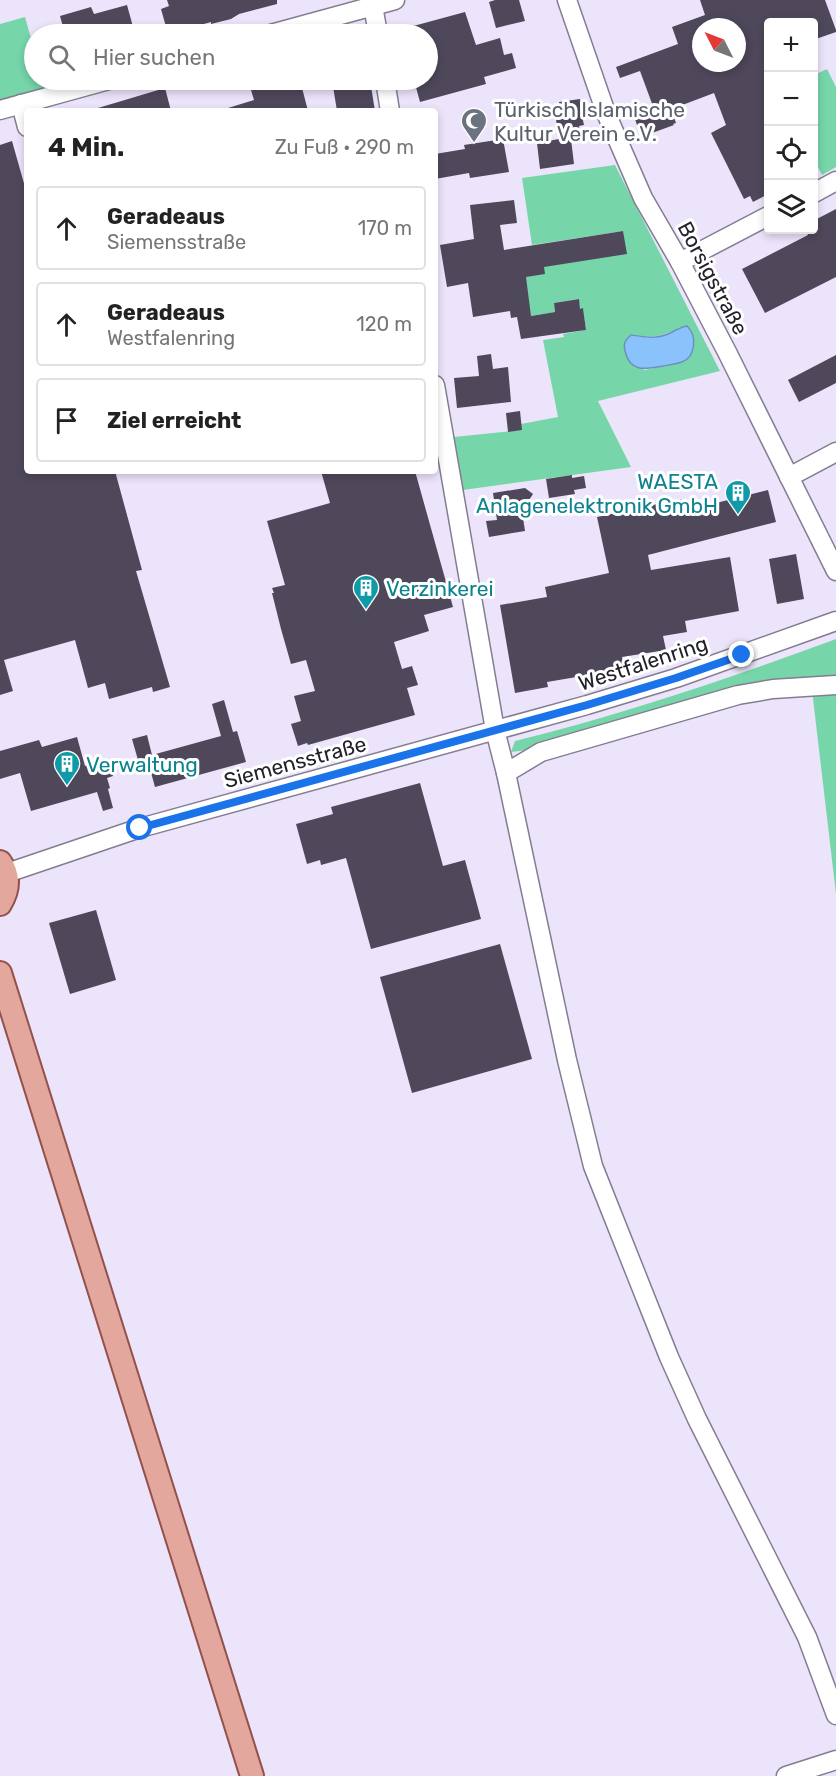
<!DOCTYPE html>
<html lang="de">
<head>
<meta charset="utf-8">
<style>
  :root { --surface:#fff; --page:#f6f6f6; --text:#222; --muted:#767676; --line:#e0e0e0 }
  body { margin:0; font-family:Rubik,sans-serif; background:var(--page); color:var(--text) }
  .controls { position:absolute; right:18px; top:18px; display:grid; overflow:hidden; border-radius:6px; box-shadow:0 3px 9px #0003 }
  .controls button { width:54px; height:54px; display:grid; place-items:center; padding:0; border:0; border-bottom:2px solid var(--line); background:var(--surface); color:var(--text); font:30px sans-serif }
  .compass { position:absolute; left:692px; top:18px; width:54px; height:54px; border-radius:50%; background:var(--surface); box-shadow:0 3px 9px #0003; rotate:312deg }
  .stop { position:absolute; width:18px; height:18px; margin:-14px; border:4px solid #1a73e8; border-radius:50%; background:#fff }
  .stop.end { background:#1a73e8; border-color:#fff; box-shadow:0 2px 6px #0008 }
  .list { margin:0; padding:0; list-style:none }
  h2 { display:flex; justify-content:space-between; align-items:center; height:78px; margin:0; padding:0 24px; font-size:26px }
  h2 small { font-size:20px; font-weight:400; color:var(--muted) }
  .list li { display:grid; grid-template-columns:39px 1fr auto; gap:18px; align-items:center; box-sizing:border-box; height:84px; margin:0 12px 12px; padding:0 12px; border:2px solid var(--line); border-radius:6px }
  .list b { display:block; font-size:22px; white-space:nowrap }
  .list p { margin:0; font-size:20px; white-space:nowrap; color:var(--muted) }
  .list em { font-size:20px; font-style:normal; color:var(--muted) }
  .icon { flex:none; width:33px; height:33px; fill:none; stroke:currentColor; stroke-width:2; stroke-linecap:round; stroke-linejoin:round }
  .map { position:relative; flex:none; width:836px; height:1776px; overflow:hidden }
  .search { position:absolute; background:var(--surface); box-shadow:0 3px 9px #0003; left:24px; top:24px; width:414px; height:66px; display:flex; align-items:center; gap:15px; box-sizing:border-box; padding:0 21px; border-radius:33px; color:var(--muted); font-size:22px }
  .panel { position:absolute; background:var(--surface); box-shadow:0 3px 9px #0003; left:24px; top:108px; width:414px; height:366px; border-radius:6px }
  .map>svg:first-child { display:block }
  .green { fill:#76d6aa; fill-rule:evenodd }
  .water { fill:#8ac3fc; stroke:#6b92bd; stroke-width:1.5 }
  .building { fill:#4f485b; fill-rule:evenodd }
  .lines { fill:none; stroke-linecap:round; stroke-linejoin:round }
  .minor-casing { stroke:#847d92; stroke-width:21 }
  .major-casing { stroke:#93514b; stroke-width:26 }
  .minor { stroke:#fff; stroke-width:18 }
  .major { stroke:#e3a79e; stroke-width:22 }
  .route { stroke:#1a73e8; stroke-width:8 }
  .labels { text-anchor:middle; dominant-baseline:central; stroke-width:6; stroke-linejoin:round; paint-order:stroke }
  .worship-label { font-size:21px; fill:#5b616d; stroke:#fff; text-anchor:start }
  .street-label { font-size:21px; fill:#232029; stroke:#fff }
  .culture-label { font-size:21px; fill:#0d838f; stroke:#fff; text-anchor:start }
</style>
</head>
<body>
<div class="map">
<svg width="836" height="1776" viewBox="0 0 836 1776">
  <rect width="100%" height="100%" fill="#ece4fb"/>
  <!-- green -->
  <g class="green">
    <path d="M 25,17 L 34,49 L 34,80 L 43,80 L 46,90 L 0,103 L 0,24 Z"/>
    <path d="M 827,69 L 836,87 L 836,167 L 822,175 L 814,159 L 814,75 Z"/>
    <path d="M 615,165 L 720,371 L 598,401 L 631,467 L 463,490 L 454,437 L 521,430 L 521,424 L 558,417 L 543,340 L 564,337 L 563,334 L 586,330 L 583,309 L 580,309 L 578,299 L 554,303 L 555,312 L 531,316 L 521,277 L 623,231 L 532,245 L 522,178 ZM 681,327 L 684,362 L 644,370 L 631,335 C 653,338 662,337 681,327 Z"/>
    <path d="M 836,639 L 836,682 L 528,750 L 511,752 L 515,741 C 624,714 730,678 836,639 Z"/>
    <path d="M 836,689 L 836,894 L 812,690 Z"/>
  </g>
  <!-- water -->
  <path class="water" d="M 687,326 C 697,335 696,357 682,362 C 676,364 669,365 663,366 C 646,369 630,373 625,351 C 623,344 625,340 631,335 C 644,337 656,339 668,334 C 675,331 680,327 687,326 Z"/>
  <!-- building -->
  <g class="building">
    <path d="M 167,0 L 277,0 L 277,4 L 239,14 L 231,19 L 211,24 L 211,22 L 168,34 L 161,9 L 169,6 Z"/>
    <path d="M 495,0 L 519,0 L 525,21 L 496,28 L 489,2 Z"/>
    <path d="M 700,0 L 825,0 L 836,30 L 836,32 L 813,40 L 813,22 L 768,22 L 768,194 L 753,202 L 750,196 L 744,199 L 711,133 L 726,125 L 714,93 L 685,104 L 670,106 L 676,123 L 673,124 L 674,125 L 641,137 L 634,116 L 654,109 L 640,71 L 620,78 L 616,67 L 678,44 L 672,27 L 705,15 ZM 701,27 L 737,27 L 737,63 L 701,63 Z"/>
    <path d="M 127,5 L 135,34 L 100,34 L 99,30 L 83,34 L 74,31 L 65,34 L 60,16 L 91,7 L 94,14 Z"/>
    <path d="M 465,12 L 476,45 L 500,38 L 504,55 L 512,53 L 516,68 L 484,77 L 486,84 L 420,102 L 414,80 L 428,80 L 428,34 L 396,34 L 395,31 Z"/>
    <path d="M 248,80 L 300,80 L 308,111 L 228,111 L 228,108 L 254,100 Z"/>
    <path d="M 332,80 L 370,80 L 375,111 L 337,111 Z"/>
    <path d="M 165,88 L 171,111 L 98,111 L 98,108 Z"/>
    <path d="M 580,99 L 581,108 L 585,111 L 582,116 L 584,125 L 579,126 L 581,137 L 571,139 L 574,164 L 540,169 L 537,143 L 559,139 L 555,113 L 560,112 L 559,102 Z"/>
    <path d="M 503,139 L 509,172 L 470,178 L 469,173 L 435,179 L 435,154 L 465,149 L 464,145 Z"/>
    <path d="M 12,141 L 27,194 L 27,471 L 115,471 L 142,570 L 136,571 L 170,687 L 153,692 L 152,687 L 109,699 L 105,683 L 88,688 L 75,640 L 4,660 L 13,691 L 0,695 L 0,145 Z"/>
    <path d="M 514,200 L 517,223 L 500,225 L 504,250 L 623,231 L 627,254 L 544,267 L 545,274 L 526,277 L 531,316 L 555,312 L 554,303 L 579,299 L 580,309 L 583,308 L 586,330 L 521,339 L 517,317 L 511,318 L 510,311 L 473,317 L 468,283 L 447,287 L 440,245 L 474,239 L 470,205 Z"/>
    <path d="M 836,209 L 836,277 L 765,313 L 742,269 L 808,235 L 805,230 L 813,230 L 813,221 Z"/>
    <path d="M 491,354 L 493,369 L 508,367 L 511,402 L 457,408 L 454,378 L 479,376 L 477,356 Z"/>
    <path d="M 836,355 L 836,383 L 799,402 L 788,380 Z"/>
    <path d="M 520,411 L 522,430 L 508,432 L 506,413 Z"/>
    <path d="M 321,471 L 415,471 L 453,607 L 424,615 L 429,631 L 394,642 L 402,669 L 412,666 L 418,685 L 407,688 L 415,715 L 308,745 L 307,743 L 298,746 L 291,724 L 301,721 L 294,696 L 315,691 L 306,660 L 291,664 L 281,629 L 272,593 L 274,593 L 272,588 L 285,585 L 267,521 L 330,503 Z"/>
    <path d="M 572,475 L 572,478 L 584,476 L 586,488 L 574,490 L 575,494 L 549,498 L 546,479 Z"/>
    <path d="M 525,488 L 533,494 L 527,503 L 521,504 L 525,531 L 489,537 L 486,521 L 497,520 L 493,493 Z"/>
    <path d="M 768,490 L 776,522 L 648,555 L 651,570 L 730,557 L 739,611 L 685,621 L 687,632 L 663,636 L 666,650 L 622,657 L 624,669 L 547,682 L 548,687 L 515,693 L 500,605 L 547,597 L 545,587 L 609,573 L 597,517 L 681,499 L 684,511 Z"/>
    <path d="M 796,554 L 804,599 L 777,604 L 769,559 Z"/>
    <path d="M 224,700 L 233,732 L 237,731 L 246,762 L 155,787 L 147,758 L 138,760 L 132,739 L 147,735 L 152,755 L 221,736 L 212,704 Z"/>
    <path d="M 77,737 L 85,766 L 108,759 L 113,776 L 107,778 L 110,788 L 108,789 L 113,808 L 103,811 L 97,792 L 31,811 L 20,773 L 0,779 L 0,751 L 39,740 L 42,747 Z"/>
    <path d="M 420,783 L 443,866 L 465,860 L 481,919 L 371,949 L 346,858 L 321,865 L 320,860 L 307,864 L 296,824 L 333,814 L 331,807 Z"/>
    <path d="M 96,910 L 116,980 L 70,994 L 49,923 Z"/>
    <path d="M 500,944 L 532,1059 L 412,1093 L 380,977 Z"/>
  </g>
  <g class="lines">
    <defs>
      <g id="minor">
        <path d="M 372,0 L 378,34"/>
        <path d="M 567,0 L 606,113 L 643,198 L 680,262 L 727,352 L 836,571"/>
        <path d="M 271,34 L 395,0"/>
        <path d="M 385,80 L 390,111"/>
        <path d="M 21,104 L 27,127"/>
        <path d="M 0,110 L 109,80"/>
        <path d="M 814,193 L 836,181"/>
        <path d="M 680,262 L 768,216"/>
        <path d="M 435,385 L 495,730 L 506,773 L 567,1060 L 593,1166 L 669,1357 L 697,1419 L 807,1637 L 836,1715"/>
        <path d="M 789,477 L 836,452"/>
        <path d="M 506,773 L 541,752 L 738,695 L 773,689 L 836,685"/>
        <path d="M 7,873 L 140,828 L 587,705 L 676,678 L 836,621"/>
        <path d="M 786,1776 L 836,1760"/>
      </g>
      <g id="major">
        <path d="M 0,862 C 10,876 9,889 0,904"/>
        <path d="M 0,973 L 252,1776"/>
      </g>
    </defs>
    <!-- minor casing -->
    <use href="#minor" class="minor-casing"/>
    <!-- major casing -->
    <use href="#major" class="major-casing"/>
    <!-- minor -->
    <use href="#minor" class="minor"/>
    <!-- major -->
    <use href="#major" class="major"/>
  </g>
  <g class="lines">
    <!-- route -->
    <path class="route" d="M 140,828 L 587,705 L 676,678 L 742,655"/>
  </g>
  <!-- icons -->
  <defs>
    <symbol id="mosque-pin" viewBox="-11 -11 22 30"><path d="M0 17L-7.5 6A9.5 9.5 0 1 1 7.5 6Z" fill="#6b7280" stroke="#fff"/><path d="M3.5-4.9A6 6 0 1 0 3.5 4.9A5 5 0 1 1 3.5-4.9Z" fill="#fff"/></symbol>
    <symbol id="building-pin" viewBox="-11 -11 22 30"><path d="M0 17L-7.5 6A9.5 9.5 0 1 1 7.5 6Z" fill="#0f9aa8" stroke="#fff"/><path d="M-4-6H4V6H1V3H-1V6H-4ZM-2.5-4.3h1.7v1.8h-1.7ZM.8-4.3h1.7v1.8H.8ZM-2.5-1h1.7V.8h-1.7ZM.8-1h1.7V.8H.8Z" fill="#fff"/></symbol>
  </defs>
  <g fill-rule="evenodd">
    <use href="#mosque-pin" x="459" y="106" width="30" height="40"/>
    <use href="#building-pin" x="723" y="478" width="30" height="40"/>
    <use href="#building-pin" x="351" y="573" width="30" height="40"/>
    <use href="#building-pin" x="52" y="749" width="30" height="40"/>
  </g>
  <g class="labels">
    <!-- worship labels -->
    <g class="worship-label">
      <text x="494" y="109">Türkisch Islamische<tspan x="494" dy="24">Kultur Verein e.V.</tspan></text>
    </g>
    <!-- street labels -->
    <g class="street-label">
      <text transform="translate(713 278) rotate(62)">Borsigstraße</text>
      <text transform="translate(643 663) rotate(-18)">Westfalenring</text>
      <text transform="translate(295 762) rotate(-15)">Siemensstraße</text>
    </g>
    <!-- culture labels -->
    <g class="culture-label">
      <text x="718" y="481" text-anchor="end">WAESTA<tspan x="718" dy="24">Anlagenelektronik GmbH</tspan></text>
      <text x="386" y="588">Verzinkerei</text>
      <text x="86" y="764">Verwaltung</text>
    </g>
  </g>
</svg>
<div class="controls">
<button>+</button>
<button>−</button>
<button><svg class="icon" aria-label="locate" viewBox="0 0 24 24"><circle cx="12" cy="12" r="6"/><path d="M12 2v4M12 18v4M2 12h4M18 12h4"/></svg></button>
<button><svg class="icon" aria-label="layers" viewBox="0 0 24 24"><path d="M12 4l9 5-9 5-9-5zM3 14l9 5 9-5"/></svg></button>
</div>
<svg class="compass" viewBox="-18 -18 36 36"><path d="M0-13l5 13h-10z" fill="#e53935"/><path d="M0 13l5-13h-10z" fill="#767676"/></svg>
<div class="stop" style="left:140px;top:828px"></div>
<div class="stop end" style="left:742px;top:655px"></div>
<div class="search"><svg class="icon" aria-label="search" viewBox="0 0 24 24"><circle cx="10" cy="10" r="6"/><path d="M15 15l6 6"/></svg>Hier suchen</div>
<section class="panel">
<h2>4 Min.<small>Zu Fuß · 290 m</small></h2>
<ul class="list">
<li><svg class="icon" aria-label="ahead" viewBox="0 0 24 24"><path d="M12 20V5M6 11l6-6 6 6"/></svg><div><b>Geradeaus</b><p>Siemensstraße</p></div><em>170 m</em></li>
<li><svg class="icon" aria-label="ahead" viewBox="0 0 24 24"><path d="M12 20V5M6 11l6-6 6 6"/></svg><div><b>Geradeaus</b><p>Westfalenring</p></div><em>120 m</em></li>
<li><svg class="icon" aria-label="arrive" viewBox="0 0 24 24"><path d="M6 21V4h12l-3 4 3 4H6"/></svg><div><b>Ziel erreicht</b></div></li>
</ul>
</section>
</div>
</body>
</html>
